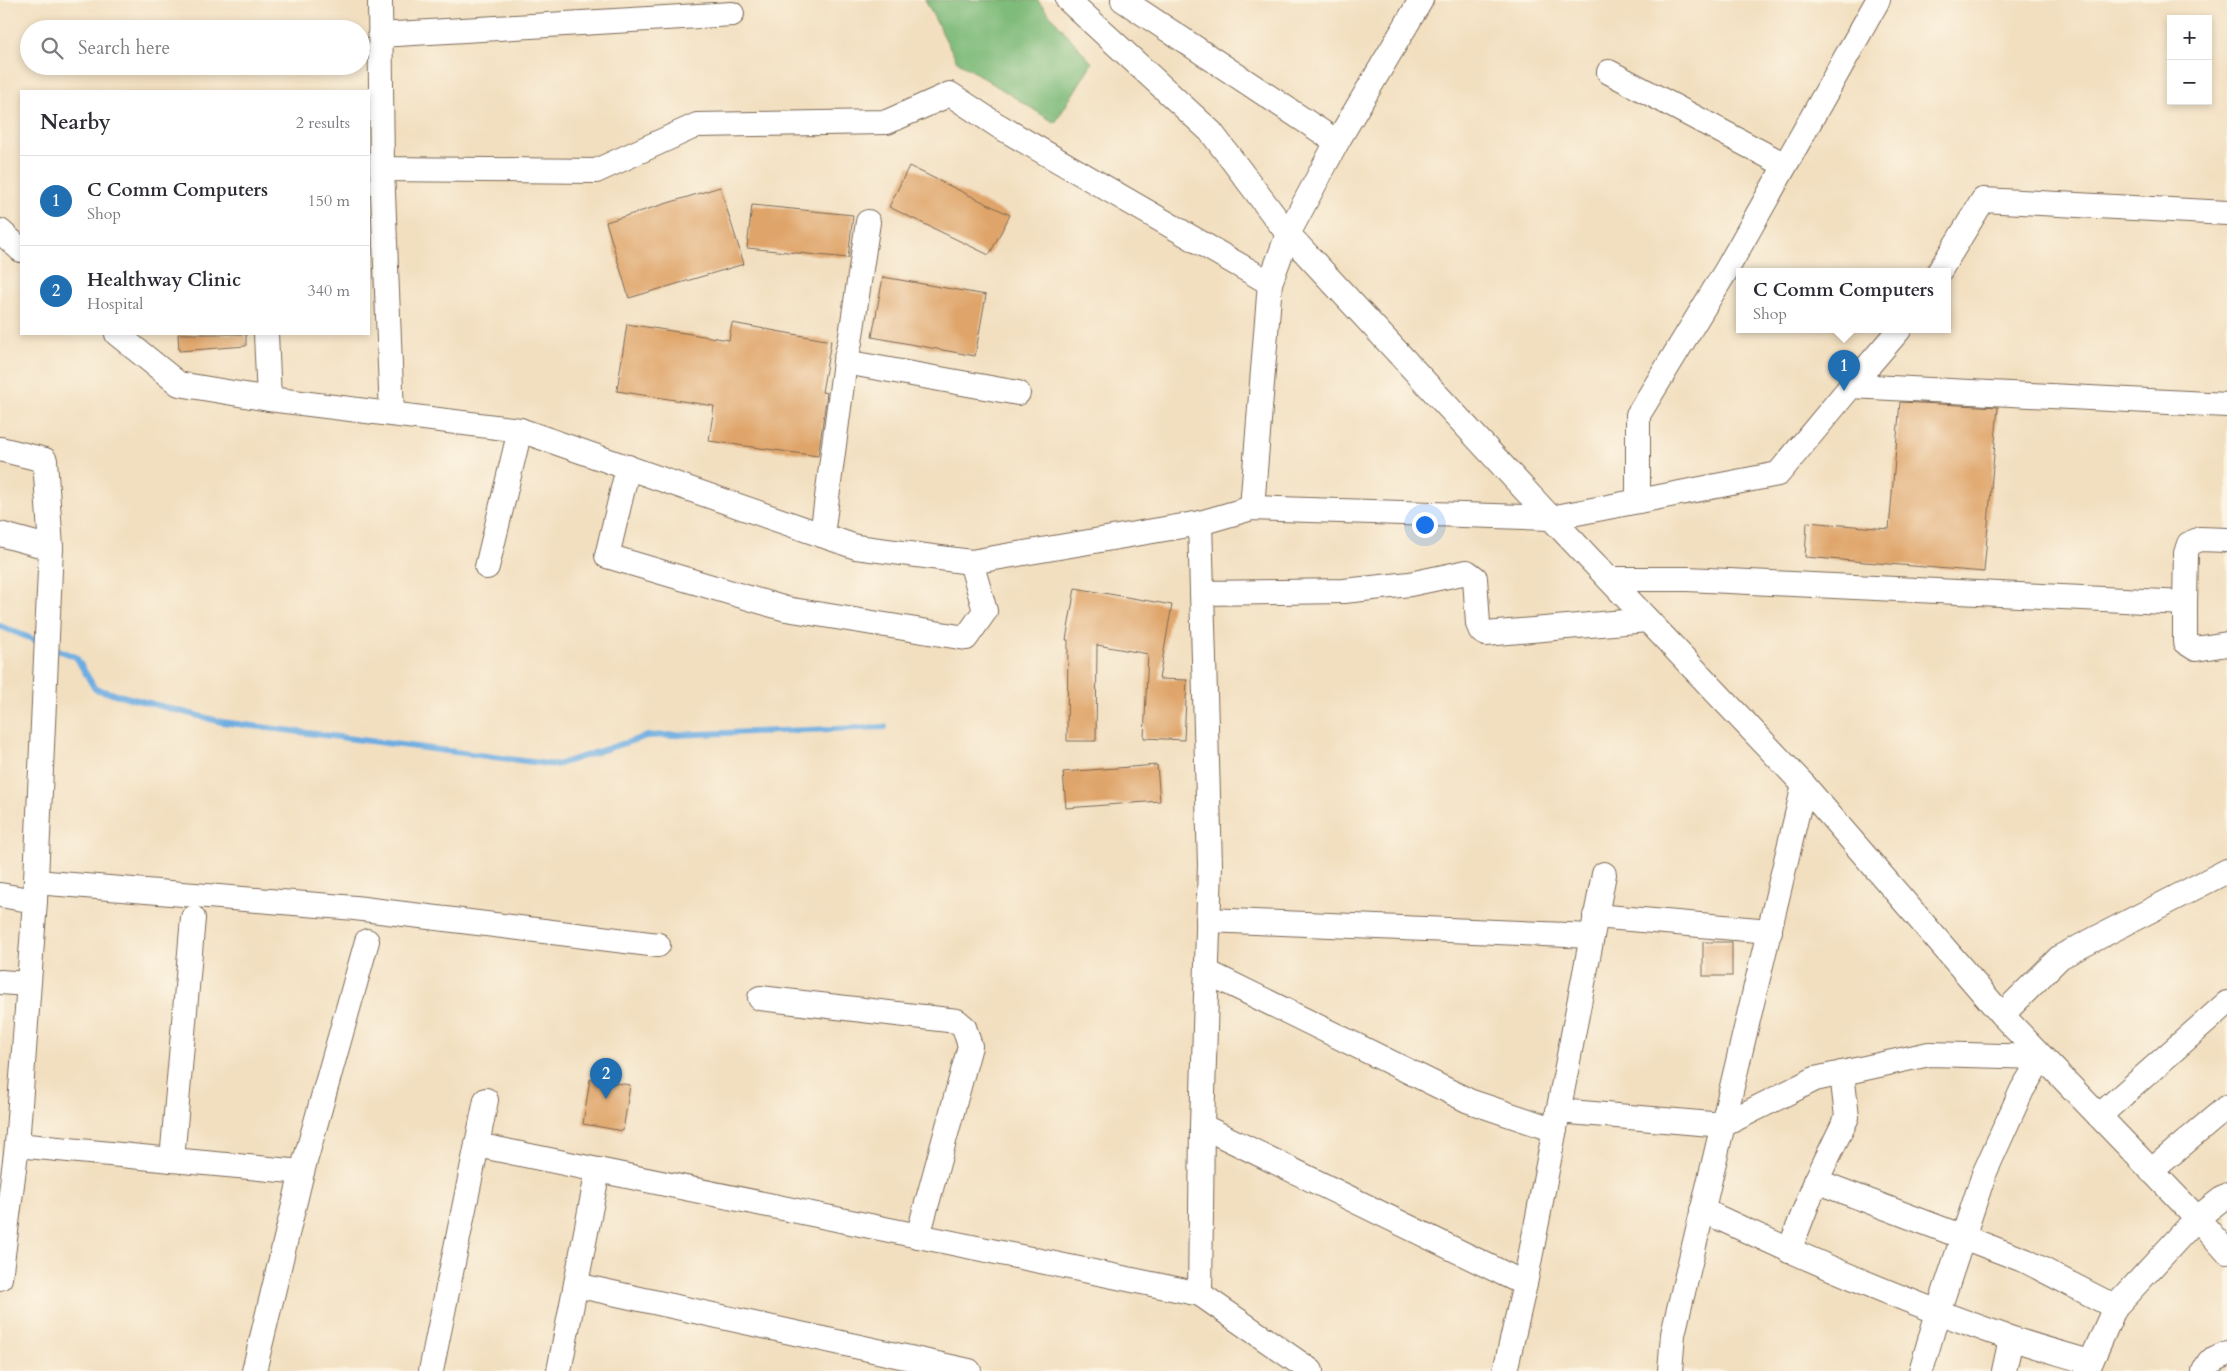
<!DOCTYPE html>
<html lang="en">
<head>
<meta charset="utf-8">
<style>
  :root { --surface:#fff; --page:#f7f7f7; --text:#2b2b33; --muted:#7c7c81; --line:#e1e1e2; --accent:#1f6fb2 }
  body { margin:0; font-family:Cardo,serif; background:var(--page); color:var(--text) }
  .controls { position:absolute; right:15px; top:15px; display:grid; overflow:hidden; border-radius:0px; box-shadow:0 2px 8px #0003 }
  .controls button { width:45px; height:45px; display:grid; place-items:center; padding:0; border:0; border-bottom:1px solid var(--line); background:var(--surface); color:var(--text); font:25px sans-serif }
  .you { position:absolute; left:1424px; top:524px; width:18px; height:18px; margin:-12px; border:4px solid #fff; border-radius:50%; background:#1a73e8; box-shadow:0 0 0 8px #1a73e833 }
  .badge { display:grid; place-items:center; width:32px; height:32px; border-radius:50%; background:var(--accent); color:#fff; font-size:16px; font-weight:700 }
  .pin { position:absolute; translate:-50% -41px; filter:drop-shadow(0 1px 2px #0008) }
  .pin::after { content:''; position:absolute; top:26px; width:18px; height:15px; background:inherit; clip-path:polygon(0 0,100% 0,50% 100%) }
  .popup { position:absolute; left:1736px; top:268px; width:215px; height:65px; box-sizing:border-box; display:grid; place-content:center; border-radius:0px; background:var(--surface); filter:drop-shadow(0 1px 4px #0005); font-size:16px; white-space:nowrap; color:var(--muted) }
  .popup b { font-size:19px; color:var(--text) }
  .popup::after { content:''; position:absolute; left:50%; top:100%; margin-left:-10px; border:10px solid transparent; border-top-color:var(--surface) }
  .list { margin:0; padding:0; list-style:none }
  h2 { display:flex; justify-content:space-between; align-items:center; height:65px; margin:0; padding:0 20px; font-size:21px }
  h2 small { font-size:16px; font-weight:400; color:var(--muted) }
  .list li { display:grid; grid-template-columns:32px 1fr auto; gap:15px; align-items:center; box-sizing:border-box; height:90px; padding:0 20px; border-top:1px solid var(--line) }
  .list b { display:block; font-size:19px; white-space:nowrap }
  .list p { margin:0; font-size:16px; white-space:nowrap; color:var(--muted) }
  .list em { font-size:16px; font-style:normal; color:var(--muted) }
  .icon { flex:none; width:28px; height:28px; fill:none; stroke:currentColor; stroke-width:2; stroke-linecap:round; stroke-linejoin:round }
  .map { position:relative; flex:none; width:2227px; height:1371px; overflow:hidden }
  .search { position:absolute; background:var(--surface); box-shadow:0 2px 8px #0003; left:20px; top:20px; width:350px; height:55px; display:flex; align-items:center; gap:12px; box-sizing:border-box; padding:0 18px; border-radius:28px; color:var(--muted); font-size:19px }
  .panel { position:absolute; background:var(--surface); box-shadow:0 2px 8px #0003; left:20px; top:90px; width:350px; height:245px; border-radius:0px }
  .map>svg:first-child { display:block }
  .forest { fill:#7fbb7a; stroke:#5d724c }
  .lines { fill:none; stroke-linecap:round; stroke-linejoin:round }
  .stream { stroke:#6eade1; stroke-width:6 }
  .building { fill:#dfa469 }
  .minor-casing { stroke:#7b6957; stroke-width:26 }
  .minor { stroke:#fff; stroke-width:24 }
</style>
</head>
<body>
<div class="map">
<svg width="2227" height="1371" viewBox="0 0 2227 1371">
  <rect width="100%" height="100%" fill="#fcf5e5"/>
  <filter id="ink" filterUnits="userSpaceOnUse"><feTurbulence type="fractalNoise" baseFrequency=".02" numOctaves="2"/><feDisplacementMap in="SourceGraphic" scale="10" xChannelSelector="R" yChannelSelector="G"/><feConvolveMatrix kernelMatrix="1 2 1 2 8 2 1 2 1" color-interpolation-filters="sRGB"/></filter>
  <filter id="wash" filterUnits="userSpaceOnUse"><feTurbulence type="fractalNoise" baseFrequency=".0096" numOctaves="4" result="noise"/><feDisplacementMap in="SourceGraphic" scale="20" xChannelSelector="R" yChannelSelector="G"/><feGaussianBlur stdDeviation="1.12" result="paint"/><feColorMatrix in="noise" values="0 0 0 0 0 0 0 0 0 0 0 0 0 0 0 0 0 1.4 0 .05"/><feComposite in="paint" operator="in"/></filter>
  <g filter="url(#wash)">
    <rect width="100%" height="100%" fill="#f2dfc0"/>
    <!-- forest -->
    <path class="forest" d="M 925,0 L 1037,0 L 1092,63 L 1055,123 L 957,61 Z"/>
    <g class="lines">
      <!-- stream -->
      <g class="stream">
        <path d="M 0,626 L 42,643"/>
        <path d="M 51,647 L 76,657 L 95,689 L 222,722 L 556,765 L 647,736 L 885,727"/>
      </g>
    </g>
    <g id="blocks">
      <!-- building -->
      <g class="building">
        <path d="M 909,166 L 1010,215 L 989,255 L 889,207 Z"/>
        <path d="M 720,187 L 744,264 L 629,298 L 606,222 Z"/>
        <path d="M 752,205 L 853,215 L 848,258 L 747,248 Z"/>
        <path d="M 883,277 L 986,295 L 975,356 L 872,337 Z"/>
        <path d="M 732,323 L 831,341 L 822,392 L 827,393 L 818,456 L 709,441 L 714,406 L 617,391 L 627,324 L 729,340 Z"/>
        <path d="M 178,334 L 246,334 L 246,346 L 179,351 Z"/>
        <path d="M 1900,402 L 1998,407 L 1984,572 L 1805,557 L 1807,522 L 1889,529 Z"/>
        <path d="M 1075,588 L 1172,605 L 1159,679 L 1187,680 L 1184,740 L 1144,738 L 1148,654 L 1097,645 L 1096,741 L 1067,741 L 1068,640 L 1066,640 Z"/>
        <path d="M 1157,765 L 1160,801 L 1066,808 L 1063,772 Z"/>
        <rect x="1703" y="942" width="29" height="34"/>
        <path d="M 590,1079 L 630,1085 L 623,1131 L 583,1124 Z"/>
      </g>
    </g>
  </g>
  <g filter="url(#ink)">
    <use href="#blocks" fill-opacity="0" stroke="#7b6957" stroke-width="1"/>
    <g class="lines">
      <defs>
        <g id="minor">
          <path d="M 380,0 L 382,169 L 596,171 L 697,125 L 887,122 L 950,94 L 997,125 L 1270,283"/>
          <path d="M 1068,0 L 1211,132 L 1288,234 L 1551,518 L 1778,474 L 1851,386 L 2227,405"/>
          <path d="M 1123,0 L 1337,142"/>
          <path d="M 380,35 L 732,14"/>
          <path d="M 1609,72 L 1785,165"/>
          <path d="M 382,169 L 392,414"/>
          <path d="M 0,231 L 21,250"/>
          <path d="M 1939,272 L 1983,200 L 2227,213"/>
          <path d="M 117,334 L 179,384 L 269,399 L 520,430 L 856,547 L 971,562 L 1200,523 L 1252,508 L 1551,518 L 1804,785 L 2002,1015 L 2197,1218 L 2227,1252"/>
          <path d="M 266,334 L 269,399"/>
          <path d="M 845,362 L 1018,393"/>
          <path d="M 1851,386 L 1899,330"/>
          <path d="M 0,449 L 45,460 L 51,548 L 35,901"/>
          <path d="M 628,467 L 607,556 L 786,609 L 966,638 L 985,611 L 971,562"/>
          <path d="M 1638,501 L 1638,415 L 1727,269 L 1878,0"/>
          <path d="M 1252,508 L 1270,283 L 1288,234 L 1337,142 L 1421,0"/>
          <path d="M 1200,523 L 1210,865 L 1202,1126 L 1525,1284 L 1505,1371"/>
          <path d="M 0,534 L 51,548"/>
          <path d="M 822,535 L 845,362 L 850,342 L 868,222"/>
          <path d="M 487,567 L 520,430"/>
          <path d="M 1609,579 L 1687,579 L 2185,603 L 2185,642 L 2196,649 L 2227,644"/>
          <path d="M 1202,593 L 1344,591 L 1410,584 L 1467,572 L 1475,578 L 1478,624 L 1481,631 L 1486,634 L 1647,620"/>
          <path d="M 2185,603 L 2186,553 L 2189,544 L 2200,539 L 2227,540"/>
          <path d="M 36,882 L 355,908 L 658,945"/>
          <path d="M 0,895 L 35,901 L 17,1145 L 172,1160"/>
          <path d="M 1595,916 L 1770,931"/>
          <path d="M 193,918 L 172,1160 L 302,1172"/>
          <path d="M 1208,920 L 1592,936"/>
          <path d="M 1207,972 L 1469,1101 L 1555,1130"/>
          <path d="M 0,982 L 28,984"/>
          <path d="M 760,998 L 957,1021 L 964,1027 L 970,1046 L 918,1236"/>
          <path d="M 2002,1015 L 2060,957 L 2227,871"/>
          <path d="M 1558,1111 L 1723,1125 L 1815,1079 L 1929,1054 L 2042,1057 L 2022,1090 L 1984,1174 L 1938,1312 L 1921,1371"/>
          <path d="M 2099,1116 L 2227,1003"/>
          <path d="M 477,1145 L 1200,1294 L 1311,1371"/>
          <path d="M 2151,1171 L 2227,1107"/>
          <path d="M 1816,1181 L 2026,1261 L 2115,1307"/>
          <path d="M 1702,1210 C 1802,1257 1904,1302 2010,1338 C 2036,1347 2063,1354 2089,1362"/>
          <path d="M 1789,1251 L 1816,1181 L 1847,1117 L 1842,1073"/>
          <path d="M 0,1278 L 17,1145"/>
          <path d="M 1525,1284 L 1604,874"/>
          <path d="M 576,1285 L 969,1371"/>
          <path d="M 1200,1294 L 1202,1126"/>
          <path d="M 254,1371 L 302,1172 L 367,941"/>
          <path d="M 431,1371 L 486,1100"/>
          <path d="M 559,1371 L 598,1170"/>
          <path d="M 1670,1371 L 1673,1334 L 1804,785"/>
          <path d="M 2004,1371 L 2011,1339"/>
          <path d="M 2087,1371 L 2115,1307 L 2197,1218 L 2227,1195"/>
          <path d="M 2204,1371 L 2209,1362 L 2227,1354"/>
        </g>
      </defs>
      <!-- minor casing -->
      <use href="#minor" class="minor-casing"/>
      <!-- minor -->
      <use href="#minor" class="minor"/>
    </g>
  </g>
</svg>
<div class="controls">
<button>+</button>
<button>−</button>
</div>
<div class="you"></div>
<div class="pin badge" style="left:1844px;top:391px">1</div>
<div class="popup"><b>C Comm Computers</b>Shop</div>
<div class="pin badge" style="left:606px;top:1099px">2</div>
<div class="search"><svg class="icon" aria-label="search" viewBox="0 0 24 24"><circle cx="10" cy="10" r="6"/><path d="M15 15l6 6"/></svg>Search here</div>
<section class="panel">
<h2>Nearby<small>2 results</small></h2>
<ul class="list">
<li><span class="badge">1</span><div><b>C Comm Computers</b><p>Shop</p></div><em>150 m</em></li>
<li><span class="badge">2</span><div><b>Healthway Clinic</b><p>Hospital</p></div><em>340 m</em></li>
</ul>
</section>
</div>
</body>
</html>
